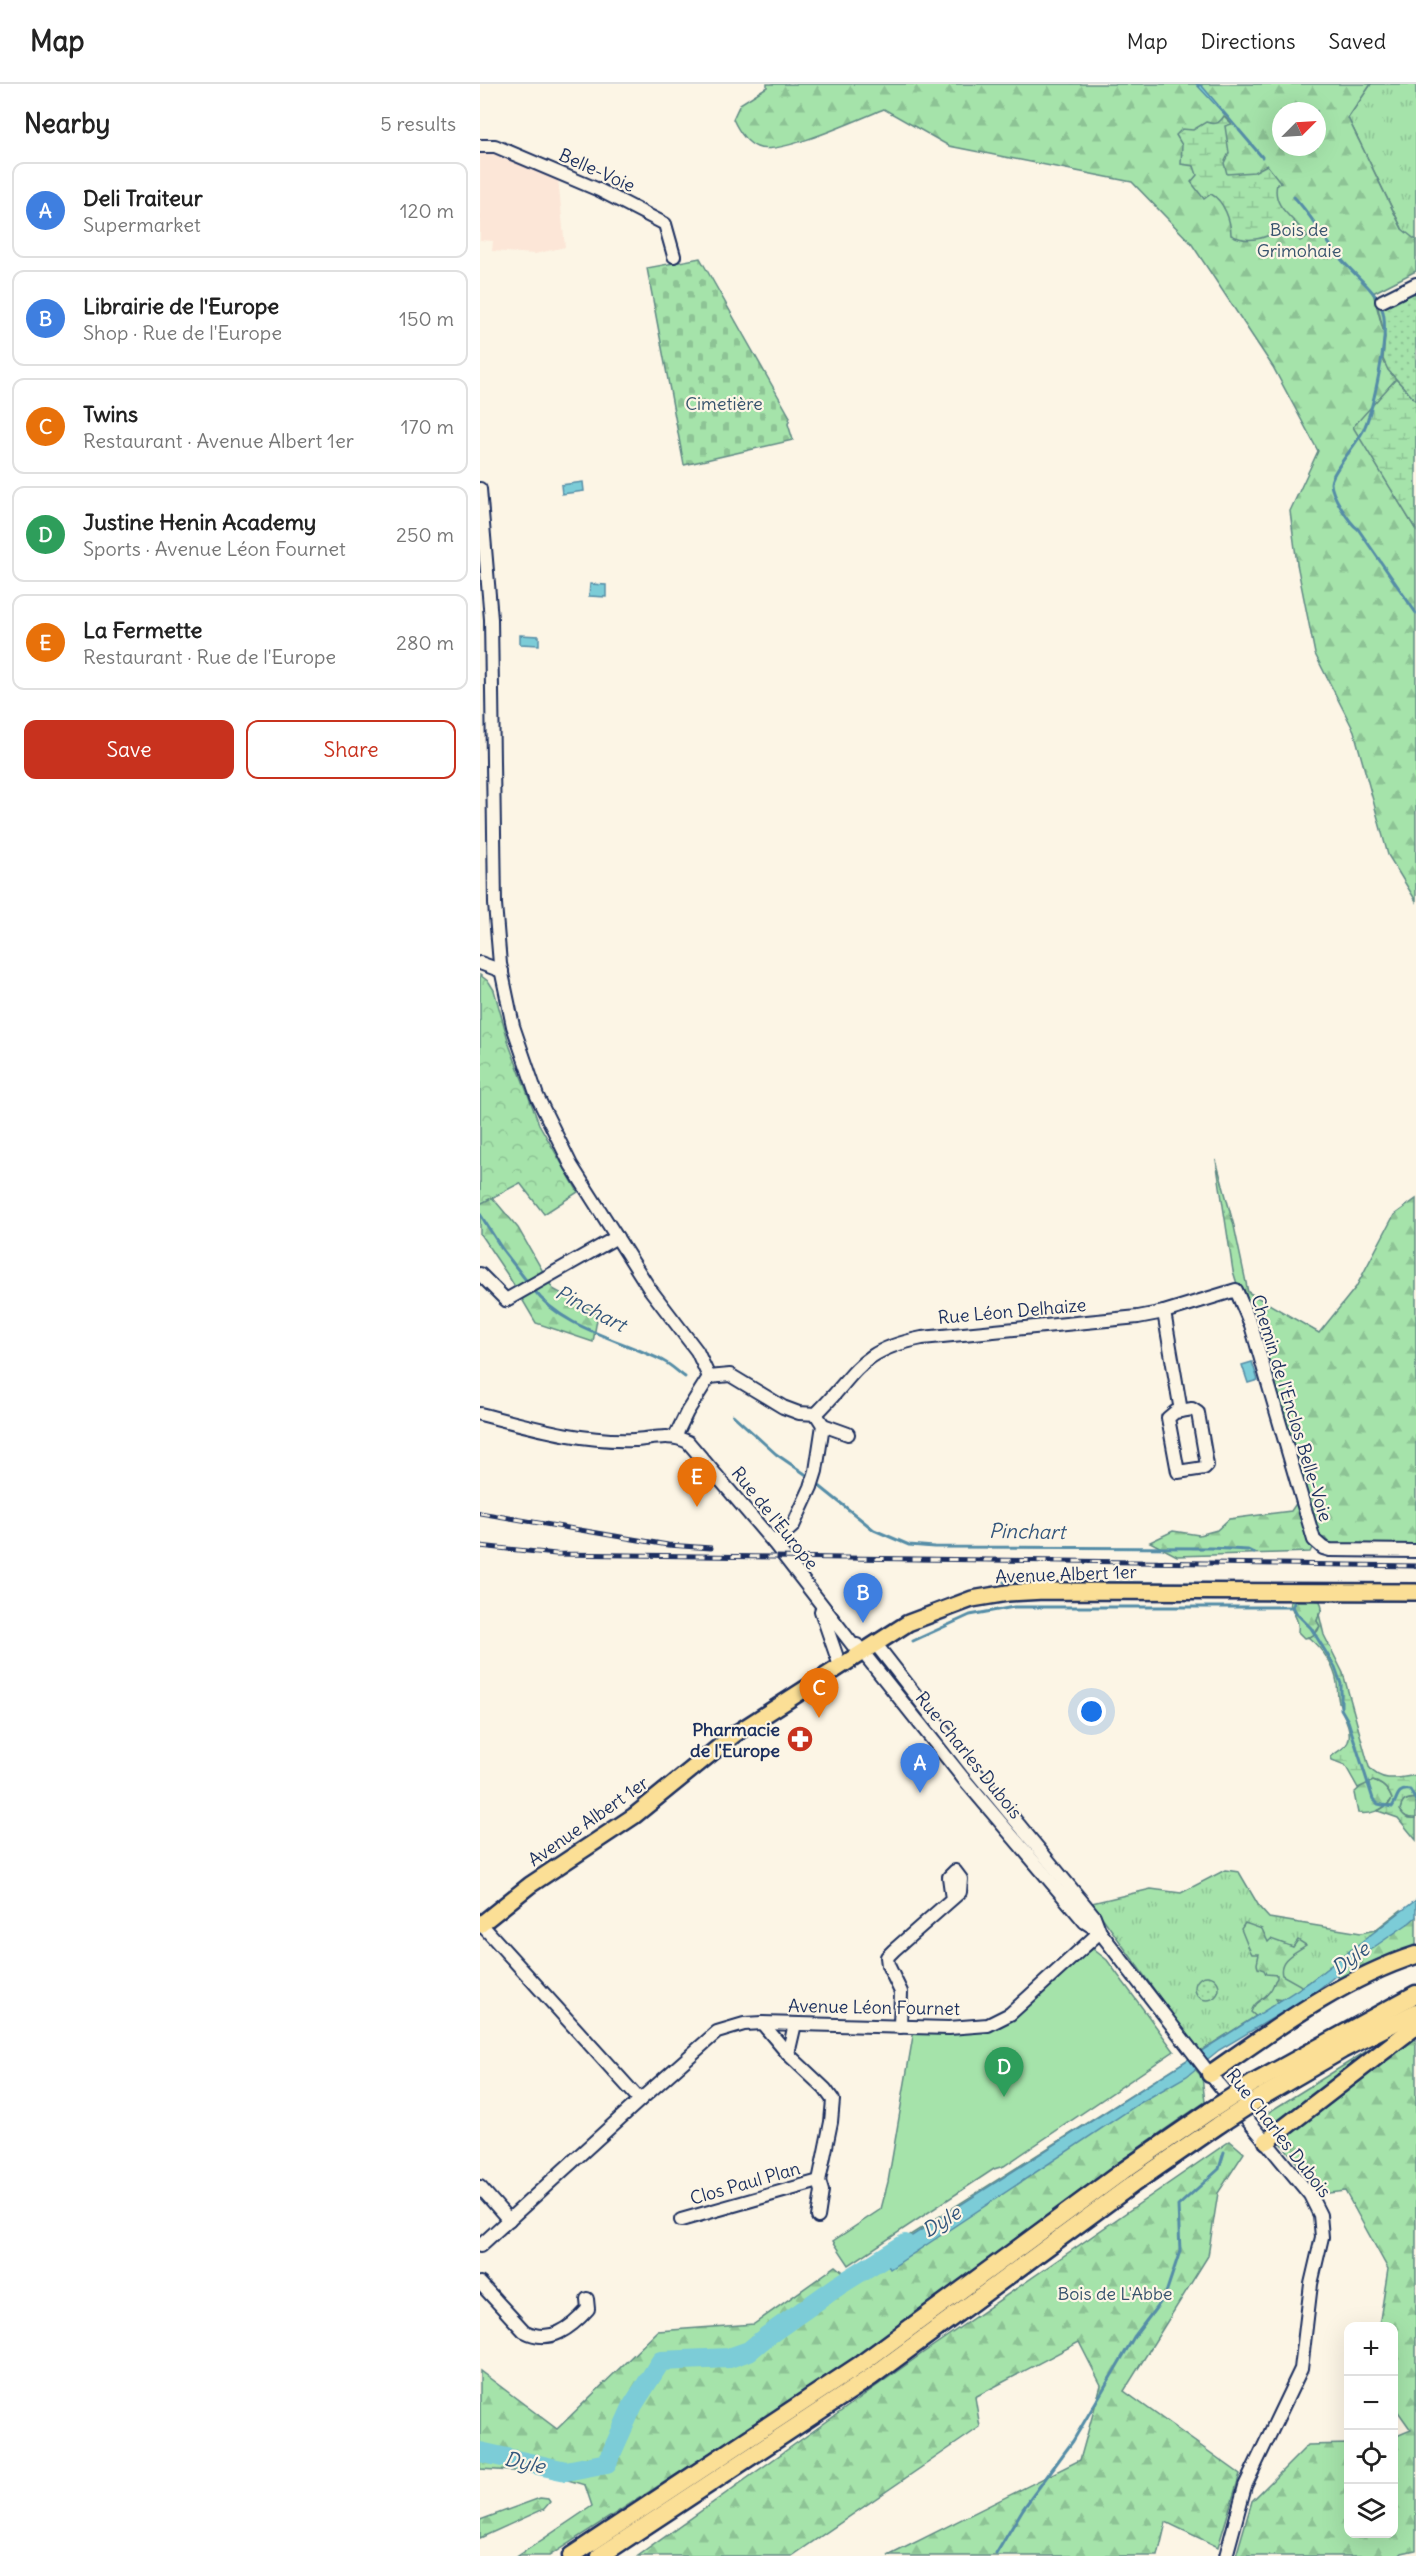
<!DOCTYPE html>
<html lang="en">
<head>
<meta charset="utf-8">
<style>
  :root { --surface:#fff; --page:#f6f6f6; --text:#222; --muted:#767676; --line:#e0e0e0; --accent:#c8321e }
  body { margin:0; font-family:Delius,sans-serif; background:var(--page); color:var(--text) }
  .controls { position:absolute; right:18px; bottom:18px; display:grid; overflow:hidden; border-radius:12px; box-shadow:0 6px 24px #0002 }
  .controls button { width:54px; height:54px; display:grid; place-items:center; padding:0; border:0; border-bottom:2px solid var(--line); background:var(--surface); color:var(--text); font:30px sans-serif }
  .compass { position:absolute; left:792px; top:18px; width:54px; height:54px; border-radius:50%; background:var(--surface); box-shadow:0 6px 24px #0002; rotate:66deg }
  .you { position:absolute; left:612px; top:1628px; width:21px; height:21px; margin:-15px; border:4px solid #fff; border-radius:50%; background:#1a73e8; box-shadow:0 0 0 9px #1a73e833 }
  .badge { display:grid; place-items:center; width:39px; height:39px; border-radius:50%; background:var(--accent); color:#fff; font-size:20px; font-weight:700 }
  .pin { position:absolute; translate:-50% -50px; filter:drop-shadow(0 2px 3px #0008) }
  .pin::after { content:''; position:absolute; top:32px; width:21px; height:18px; background:inherit; clip-path:polygon(0 0,100% 0,50% 100%) }
  .list { margin:0; padding:0; list-style:none }
  h2 { display:flex; justify-content:space-between; align-items:center; height:78px; margin:0; padding:0 24px; font-size:26px }
  h2 small { font-size:20px; font-weight:400; color:var(--muted) }
  .list li { display:grid; grid-template-columns:39px 1fr auto; gap:18px; align-items:center; box-sizing:border-box; height:96px; margin:0 12px 12px; padding:0 12px; border:2px solid var(--line); border-radius:12px }
  .list b { display:block; font-size:22px; white-space:nowrap }
  .list p { margin:0; font-size:20px; white-space:nowrap; color:var(--muted) }
  .list em { font-size:20px; font-style:normal; color:var(--muted) }
  .actions { display:flex; gap:12px; padding:18px 24px }
  .actions a { flex:1; padding:14px 0; border:2px solid var(--accent); border-radius:12px; text-align:center; font-size:21px; color:var(--accent) }
  .actions .main { background:var(--accent); color:#fff }
  .icon { flex:none; width:33px; height:33px; fill:none; stroke:currentColor; stroke-width:2; stroke-linecap:round; stroke-linejoin:round }
  .map { position:relative; flex:none; width:936px; height:2472px; overflow:hidden }
  header { display:flex; align-items:center; gap:36px; box-sizing:border-box; height:84px; padding:0 30px; background:var(--surface); border-bottom:2px solid var(--line) }
  header strong { font-size:28px }
  nav { display:flex; gap:33px; margin-inline-start:auto; font-size:21px }
  main { display:flex }
  aside { flex:1; background:var(--surface) }
  .map>svg:first-child { display:block }
  .built { fill:#fce6d7 }
  .grass { fill:url(#grass-tufts); stroke:#608984; stroke-width:1.5 }
  .forest { fill:url(#forest-firs); stroke:#608984; stroke-width:1.5; fill-rule:evenodd }
  .wetland { fill:url(#wetland-marsh); stroke:#608984; stroke-width:1.5 }
  .cemetery { fill:url(#cemetery-stones); stroke:#608984; stroke-width:1.5 }
  .park { fill:url(#park-crowns); stroke:#608984; stroke-width:1.5 }
  .garden { fill:url(#garden-dots); stroke:#608984; stroke-width:1.5 }
  .pitch { fill:#a5e3aa; stroke:#608984; stroke-width:1.5 }
  .water { fill:#7cccd7; stroke:#558da7; stroke-width:1.5 }
  .lines { fill:none; stroke-linecap:round; stroke-linejoin:round }
  .stream { stroke:#558da7; stroke-width:3 }
  .river { stroke:#7cccd7; stroke-width:20 }
  .minor-casing { stroke:#1b2f5e; stroke-width:16 }
  .major-casing { stroke:#1b2f5e; stroke-width:20 }
  .highway-casing { stroke:#1b2f5e; stroke-width:21 }
  .minor { stroke:#fcf5e5; stroke-width:12 }
  .major { stroke:#fbdf96; stroke-width:15 }
  .highway { stroke:#fbdf96; stroke-width:16 }
  .rail-casing { stroke:#1b2f5e; stroke-width:5 }
  .rail { stroke:#fcf5e5; stroke-width:3; stroke-dasharray:9; stroke-linecap:butt }
  .highway-bridge-casing { stroke:#1b2f5e; stroke-width:21; stroke-linecap:butt }
  .highway-bridge { stroke:#fbdf96; stroke-width:16 }
  .labels { text-anchor:middle; dominant-baseline:central; stroke-width:4.5; stroke-linejoin:round; paint-order:stroke }
  .street-label { font-size:18px; fill:#1b2f5e; stroke:#fcf5e5 }
  .park-label { font-size:18px; fill:#37536d; stroke:#fcf5e5 }
  .poi-label { font-size:18px; font-weight:bold; fill:#1b2f5e; stroke:#fcf5e5; text-anchor:end }
  .water-label { font-size:20px; font-style:italic; fill:#33567c; stroke:#fcf5e5 }
</style>
</head>
<body>
<header>
<strong>Map</strong>
<nav><a>Map</a><a>Directions</a><a>Saved</a></nav>
</header>
<main>
<aside>
<h2>Nearby<small>5 results</small></h2>
<ul class="list">
<li><span class="badge" style="background:#3f7fe0">A</span><div><b>Deli Traiteur</b><p>Supermarket</p></div><em>120 m</em></li>
<li><span class="badge" style="background:#3f7fe0">B</span><div><b>Librairie de l'Europe</b><p>Shop · Rue de l'Europe</p></div><em>150 m</em></li>
<li><span class="badge" style="background:#e8710a">C</span><div><b>Twins</b><p>Restaurant · Avenue Albert 1er</p></div><em>170 m</em></li>
<li><span class="badge" style="background:#2e9e5b">D</span><div><b>Justine Henin Academy</b><p>Sports · Avenue Léon Fournet</p></div><em>250 m</em></li>
<li><span class="badge" style="background:#e8710a">E</span><div><b>La Fermette</b><p>Restaurant · Rue de l'Europe</p></div><em>280 m</em></li>
</ul>
<div class="actions"><a class="main">Save</a><a>Share</a></div>
</aside>
<div class="map">
<svg width="936" height="2472" viewBox="0 0 936 2472">
  <defs>
    <pattern id="grass-tufts" width="24" height="20" patternUnits="userSpaceOnUse" patternTransform="scale(1.5)"><rect width="24" height="20" fill="#a5e3aa"/><path d="M3 7l-1-3M5 7V3M7 7l1-3M15 17l-1-3M17 17v-4M19 17l1-3" fill="none" stroke="#8dc395"/></pattern>
    <pattern id="forest-firs" width="22" height="20" patternUnits="userSpaceOnUse" patternTransform="scale(1.5)"><rect width="22" height="20" fill="#a5e3aa"/><path d="M5 1l3.5 6h-7zM16 11l3.5 6h-7z" fill="#8dc395"/></pattern>
    <pattern id="wetland-marsh" width="20" height="14" patternUnits="userSpaceOnUse" patternTransform="scale(1.5)"><rect width="20" height="14" fill="#a5e3aa"/><path d="M1 5h8M5 5V1M11 12h8M15 12V8" fill="none" stroke="#8dc395"/></pattern>
    <pattern id="cemetery-stones" width="16" height="16" patternUnits="userSpaceOnUse" patternTransform="scale(1.5)"><rect width="16" height="16" fill="#a5e3aa"/><path d="M2 7V4a2 2 0 0 1 4 0v3zM10 15v-3a2 2 0 0 1 4 0v3z" fill="#8dc395"/></pattern>
    <pattern id="park-crowns" width="20" height="18" patternUnits="userSpaceOnUse" patternTransform="scale(1.5)"><rect width="20" height="18" fill="#a5e3aa"/><path d="M2 6a3 3 0 1 1 6 0M12 15a3 3 0 1 1 6 0" fill="none" stroke="#8dc395"/></pattern>
    <pattern id="garden-dots" width="8" height="8" patternUnits="userSpaceOnUse" patternTransform="scale(1.5)"><rect width="8" height="8" fill="#a5e3aa"/><path d="M2 2h.1M6 6h.1" fill="none" stroke="#8dc395" stroke-width="1.8" stroke-linecap="round"/></pattern>
  </defs>
  <rect width="100%" height="100%" fill="#fcf5e5"/>
  <filter id="ink" filterUnits="userSpaceOnUse"><feTurbulence type="fractalNoise" baseFrequency=".0167" numOctaves="2"/><feDisplacementMap in="SourceGraphic" scale="12" xChannelSelector="R" yChannelSelector="G"/><feConvolveMatrix kernelMatrix="1 2 1 2 8 2 1 2 1" color-interpolation-filters="sRGB"/></filter>
  <g filter="url(#ink)">
    <!-- built -->
    <path class="built" d="M 6,66 L 12,67 L 78,94 L 85,163 L 55,170 L 12,167 L 13,157 L 0,156 L 0,69 Z"/>
    <!-- grass -->
    <g class="grass">
      <path d="M 891,0 L 936,0 L 936,173 L 868,34 Z"/>
      <path d="M 745,1786 L 759,1788 L 780,1824 L 789,1834 L 881,1849 L 895,1846 L 921,1826 L 921,1828 L 828,1899 L 719,1968 L 612,1819 L 671,1805 L 701,1809 Z"/>
    </g>
    <!-- forest -->
    <g class="forest">
      <path d="M 287,0 L 891,0 L 868,34 L 922,145 L 936,156 L 936,187 L 893,209 L 905,253 L 903,275 L 916,295 L 874,343 L 936,446 L 936,817 L 908,771 L 874,647 L 835,570 L 817,480 L 810,427 L 838,367 L 793,283 L 711,159 L 652,98 L 469,62 L 404,25 C 381,34 297,73 277,63 C 265,58 258,46 253,35 L 260,20 L 287,3 ZM 801,27 L 837,27 L 837,63 L 801,63 Z"/>
      <path d="M 736,1076 L 754,1142 L 768,1208 L 839,1249 L 876,1203 L 914,1131 L 936,1115 L 936,1462 L 850,1461 L 845,1454 L 837,1454 L 830,1468 L 697,1472 L 670,1458 L 693,1447 L 719,1451 L 737,1446 L 749,1435 L 811,1427 L 822,1411 L 753,1187 Z"/>
      <path d="M 0,1099 L 38,1144 L 73,1205 L 118,1230 L 113,1258 L 56,1239 L 29,1193 L 0,1150 Z"/>
      <path d="M 820,1514 L 840,1517 L 842,1524 L 837,1537 L 840,1542 L 832,1553 L 824,1554 L 818,1548 C 820,1535 812,1530 810,1518 Z"/>
      <path d="M 893,1697 C 903,1700 908,1705 912,1715 C 905,1726 890,1731 878,1729 L 874,1709 L 884,1700 Z"/>
      <path d="M 936,1714 L 936,1734 C 928,1735 924,1733 920,1726 C 922,1716 926,1715 936,1714 Z"/>
      <path d="M 936,1833 L 936,1866 L 859,1899 L 856,1888 Z"/>
      <path d="M 765,1839 L 782,1845 L 788,1858 L 791,1855 L 813,1863 L 818,1856 L 826,1861 C 815,1869 798,1875 802,1891 L 820,1901 L 823,1906 L 805,1916 L 796,1915 L 799,1920 L 779,1935 L 771,1928 C 776,1915 783,1917 790,1907 C 794,1902 793,1899 797,1894 L 797,1891 L 786,1890 L 784,1886 L 778,1884 L 777,1880 L 779,1870 L 772,1870 C 768,1864 764,1852 761,1845 Z"/>
      <path d="M 936,1943 L 936,2466 L 922,2469 L 919,2472 L 756,2472 L 772,2417 L 828,2361 L 868,2360 L 868,2450 L 914,2450 L 914,2353 L 931,2346 L 914,2322 L 914,2242 L 899,2242 L 908,2185 L 865,2107 L 841,2110 L 781,2033 L 906,1955 Z"/>
      <path d="M 707,1976 L 722,1993 L 725,2018 C 615,2091 514,2175 407,2251 C 297,2328 182,2399 69,2472 L 38,2472 L 112,2422 L 105,2401 L 64,2389 L 0,2385 L 0,2287 L 77,2345 L 178,2247 L 274,2240 L 356,2182 L 367,2191 Z"/>
      <path d="M 750,2057 L 764,2069 L 738,2109 L 728,2172 L 644,2307 L 760,2390 L 738,2463 L 686,2438 L 678,2472 L 408,2472 L 600,2376 L 621,2301 L 599,2258 L 495,2313 L 500,2343 L 312,2472 L 158,2472 L 440,2271 Z"/>
      <path d="M 60,2414 L 68,2415 L 70,2418 L 64,2425 L 0,2454 L 0,2436 Z"/>
    </g>
    <!-- wetland -->
    <g class="wetland">
      <path d="M 744,32 L 752,40 L 745,42 L 749,69 L 744,79 L 747,90 L 774,88 L 787,81 L 801,99 L 797,100 C 791,124 816,135 828,153 L 820,157 L 812,147 L 805,144 C 786,153 771,161 751,151 C 751,137 744,117 731,110 L 724,115 L 711,98 L 717,91 L 714,82 L 701,80 L 702,61 L 696,51 L 702,45 L 713,46 L 726,38 C 735,41 739,40 744,32 Z"/>
      <path d="M 916,295 L 936,317 L 936,446 L 873,343 Z"/>
      <path d="M 839,1530 L 844,1551 L 863,1589 L 889,1683 C 901,1699 918,1694 936,1691 L 936,1714 C 926,1715 922,1716 920,1726 C 924,1733 928,1735 936,1734 L 936,1756 L 918,1734 L 898,1727 L 909,1720 L 912,1715 C 908,1705 903,1700 893,1697 L 878,1704 L 865,1681 L 852,1676 L 851,1673 C 858,1666 868,1664 869,1654 C 871,1642 862,1629 859,1618 C 857,1612 858,1606 857,1599 C 854,1580 842,1565 828,1553 C 835,1552 838,1548 840,1542 L 837,1537 Z"/>
    </g>
    <!-- cemetery -->
    <path class="cemetery" d="M 220,174 L 310,333 L 308,340 L 313,356 L 204,381 L 167,184 Z"/>
    <!-- park -->
    <path class="park" d="M 0,891 L 9,898 L 14,906 L 30,963 L 59,1040 L 98,1108 L 64,1130 L 40,1099 L 0,1120 Z"/>
    <!-- garden -->
    <g class="garden">
      <path d="M 929,209 L 936,210 L 936,317 L 908,286 L 903,275 L 905,253 L 898,224 Z"/>
      <circle cx="727" cy="1904" r="12"/>
    </g>
    <!-- pitch -->
    <path class="pitch" d="M 613,1865 L 627,1876 L 694,1967 L 524,2082 L 514,2085 L 369,2181 L 353,2157 L 401,2125 L 408,2098 L 434,1946 L 492,1949 L 504,1946 Z"/>
    <!-- water -->
    <g class="water">
      <path d="M 716,0 L 722,2 L 761,48 Z"/>
      <path d="M 103,398 L 104,407 L 82,410 L 81,401 Z"/>
      <path d="M 110,500 L 126,501 L 126,513 L 109,512 Z"/>
      <path d="M 40,551 L 59,552 L 59,561 L 40,560 Z"/>
      <path d="M 772,1278 L 778,1296 L 768,1299 L 762,1281 Z"/>
      <path d="M 936,1816 L 936,1833 L 929,1839 L 878,1874 L 830,1912 L 739,1966 L 707,1992 L 660,2019 L 410,2185 L 402,2171 L 828,1899 Z"/>
    </g>
    <g class="lines">
      <!-- stream -->
      <g class="stream">
        <path d="M 759,46 L 782,73"/>
        <path d="M 814,113 C 832,132 844,155 861,175 C 875,192 897,206 903,228 C 909,252 894,322 884,345 C 878,359 851,388 851,399 C 851,410 869,439 878,445 L 936,529"/>
        <path d="M 0,1130 L 22,1165 L 49,1200"/>
        <path d="M 53,1205 C 83,1245 140,1255 183,1277 C 191,1281 198,1288 205,1293"/>
        <path d="M 253,1331 L 296,1370 L 328,1392"/>
        <path d="M 338,1401 L 394,1446 L 429,1461 L 454,1463 L 731,1464 L 768,1466 L 774,1469"/>
        <path d="M 524,1498 L 804,1500"/>
        <path d="M 814,1518 L 813,1523 L 817,1530 L 831,1544 L 855,1583 L 861,1600 L 861,1625 L 868,1637 L 893,1715 L 898,1720 L 912,1723 C 918,1715 916,1704 930,1706 L 936,1717"/>
        <path d="M 433,1557 L 490,1531 L 534,1523 L 813,1523"/>
        <path d="M 516,2470 L 543,2425 L 593,2357 L 654,2253 L 685,2212 L 700,2167 L 698,2122 L 739,2085 L 744,2068"/>
      </g>
      <!-- river -->
      <path class="river" d="M 0,2368 L 86,2387 L 127,2379 L 153,2321 L 181,2277 L 249,2274 L 269,2267 L 287,2252 L 358,2202 L 425,2160"/>
      <defs>
        <g id="minor">
          <path d="M 0,62 L 15,62 L 119,106 L 185,140 L 194,172"/>
          <path d="M 902,217 L 936,200"/>
          <path d="M 0,405 L 11,535 L 15,820 L 20,880 L 33,942 L 57,1012 L 91,1081 L 169,1204 L 217,1267 L 229,1293"/>
          <path d="M 0,879 L 22,887"/>
          <path d="M 0,1190 L 26,1216 L 137,1153"/>
          <path d="M 684,1228 L 701,1327"/>
          <path d="M 229,1293 L 250,1291 L 303,1323 L 319,1329 L 336,1330"/>
          <path d="M 712,1325 L 718,1329 L 727,1381 L 724,1384 L 698,1388 L 688,1334 L 695,1328 Z"/>
          <path d="M 0,1330 C 51,1343 101,1358 154,1356 C 171,1355 192,1349 208,1358 L 294,1459 L 379,1569"/>
          <path d="M 336,1330 C 378,1289 377,1267 442,1254 L 658,1233 L 684,1228 L 756,1206 L 771,1241 L 834,1456 L 843,1464 L 850,1466 L 936,1467"/>
          <path d="M 343,1341 L 368,1350"/>
          <path d="M 195,1353 L 207,1328 L 229,1293"/>
          <path d="M 294,1459 L 313,1442 L 331,1403 L 336,1387 L 343,1341 L 336,1330"/>
          <path d="M 341,1527 L 360,1582"/>
          <path d="M 395,1559 L 493,1685 L 614,1832 L 620,1848 L 725,1984 L 830,2111 L 840,2131 L 842,2153 L 831,2200 L 821,2285 L 765,2402 L 746,2472"/>
          <path d="M 377,1561 L 483,1694 L 605,1838 L 619,1847"/>
          <path d="M 1,1840 L 160,2016"/>
          <path d="M 420,1943 L 421,1908 L 408,1881 L 407,1873 L 414,1866 L 472,1815 L 480,1808 L 481,1795 L 475,1787 L 469,1793 L 472,1815"/>
          <path d="M 308,1970 L 315,1940"/>
          <path d="M 0,2103 L 29,2136"/>
          <path d="M 338,2133 L 342,2107 L 339,2097"/>
          <path d="M 201,2136 L 339,2097 L 351,2038 L 353,2016 L 345,2005 L 308,1970 L 282,1939"/>
          <path d="M 0,2162 L 160,2016 L 237,1948 L 264,1940 L 282,1939 L 469,1944 L 508,1941 L 530,1930 L 620,1848"/>
          <path d="M 0,2199 L 44,2247 C 70,2261 91,2244 108,2225 L 107,2215"/>
        </g>
        <path id="major" d="M 0,1841 L 50,1801 L 154,1732 L 255,1650 L 428,1539 L 492,1515 L 528,1509 L 564,1507 L 936,1508"/>
        <g id="highway">
          <path d="M 730,1990 C 793,1946 863,1894 936,1871"/>
          <path d="M 772,2000 L 936,1910"/>
          <path d="M 783,2012 L 862,1966 L 936,1928"/>
          <path d="M 787,2057 L 936,1942"/>
          <path d="M 91,2472 L 381,2280 L 643,2087 L 730,2027"/>
          <path d="M 120,2472 L 391,2293 L 653,2100 L 740,2040"/>
        </g>
      </defs>
      <!-- minor casing -->
      <use href="#minor" class="minor-casing"/>
      <!-- major casing -->
      <use href="#major" class="major-casing"/>
      <!-- highway casing -->
      <use href="#highway" class="highway-casing"/>
      <!-- minor -->
      <use href="#minor" class="minor"/>
      <!-- major -->
      <use href="#major" class="major"/>
      <!-- highway -->
      <use href="#highway" class="highway"/>
      <defs>
        <g id="rail">
          <path d="M 0,1429 L 188,1461 L 231,1464"/>
          <path d="M 0,1462 L 76,1470 L 936,1482"/>
        </g>
      </defs>
      <!-- rail casing -->
      <use href="#rail" class="rail-casing"/>
      <!-- rail -->
      <use href="#rail" class="rail"/>
      <defs>
        <g id="highway-bridge">
          <path d="M 730,2027 L 772,2000"/>
          <path d="M 740,2040 L 783,2012"/>
        </g>
      </defs>
      <!-- highway-bridge casing -->
      <use href="#highway-bridge" class="highway-bridge-casing"/>
      <!-- highway-bridge -->
      <use href="#highway-bridge" class="highway-bridge"/>
    </g>
  </g>
  <!-- icons -->
  <defs>
    <symbol id="pharmacy-disc" viewBox="-11 -11 22 22"><circle r="9.5" fill="#c8321e" stroke="#fcf5e5"/><path d="M-2-6h4v4h4v4h-4v4h-4v-4h-4v-4h4Z" fill="#fff"/></symbol>
  </defs>
  <g fill-rule="evenodd">
    <use href="#pharmacy-disc" x="305" y="1640" width="30" height="30"/>
  </g>
  <g class="labels">
    <!-- street labels -->
    <g class="street-label">
      <text transform="translate(117 86) rotate(24)">Belle-Voie</text>
      <text transform="translate(532 1227) rotate(-5)">Rue Léon Delhaize</text>
      <text transform="translate(812 1324) rotate(73)">Chemin de l'Enclos Belle-Voie</text>
      <text transform="translate(295 1434) rotate(51)">Rue de l'Europe</text>
      <text transform="translate(586 1490) rotate(-2)">Avenue Albert 1er</text>
      <text transform="translate(489 1671) rotate(51)">Rue Charles Dubois</text>
      <text transform="translate(108 1737) rotate(-35)">Avenue Albert 1er</text>
      <text transform="translate(394 1923) rotate(1)">Avenue Léon Fournet</text>
      <text transform="translate(799 2049) rotate(52)">Rue Charles Dubois</text>
      <text transform="translate(265 2099) rotate(-16)">Clos Paul Plan</text>
    </g>
    <!-- park labels -->
    <g class="park-label">
      <text x="819" y="145">Bois de<tspan x="819" dy="21">Grimohaie</tspan></text>
      <text x="244" y="319">Cimetière</text>
      <text x="635" y="2209">Bois de L'Abbe</text>
    </g>
    <!-- poi labels -->
    <g class="poi-label">
      <text x="300" y="1645">Pharmacie<tspan x="300" dy="21">de l'Europe</tspan></text>
    </g>
    <!-- water labels -->
    <g class="water-label">
      <text transform="translate(111 1224) rotate(28)">Pinchart</text>
      <text transform="translate(547 1447) rotate(1)">Pinchart</text>
      <text transform="translate(870 1874) rotate(-36)">Dyle</text>
      <text transform="translate(461 2137) rotate(-32)">Dyle</text>
      <text transform="translate(45 2378) rotate(12)">Dyle</text>
    </g>
  </g>
</svg>
<div class="controls">
<button>+</button>
<button>−</button>
<button><svg class="icon" aria-label="locate" viewBox="0 0 24 24"><circle cx="12" cy="12" r="6"/><path d="M12 2v4M12 18v4M2 12h4M18 12h4"/></svg></button>
<button><svg class="icon" aria-label="layers" viewBox="0 0 24 24"><path d="M12 4l9 5-9 5-9-5zM3 14l9 5 9-5"/></svg></button>
</div>
<svg class="compass" viewBox="-18 -18 36 36"><path d="M0-13l5 13h-10z" fill="#e53935"/><path d="M0 13l5-13h-10z" fill="#767676"/></svg>
<div class="you"></div>
<div class="pin badge" style="left:440px;top:1709px;background:#3f7fe0">A</div>
<div class="pin badge" style="left:383px;top:1539px;background:#3f7fe0">B</div>
<div class="pin badge" style="left:339px;top:1634px;background:#e8710a">C</div>
<div class="pin badge" style="left:524px;top:2013px;background:#2e9e5b">D</div>
<div class="pin badge" style="left:217px;top:1423px;background:#e8710a">E</div>
</div>
</main>
</body>
</html>
